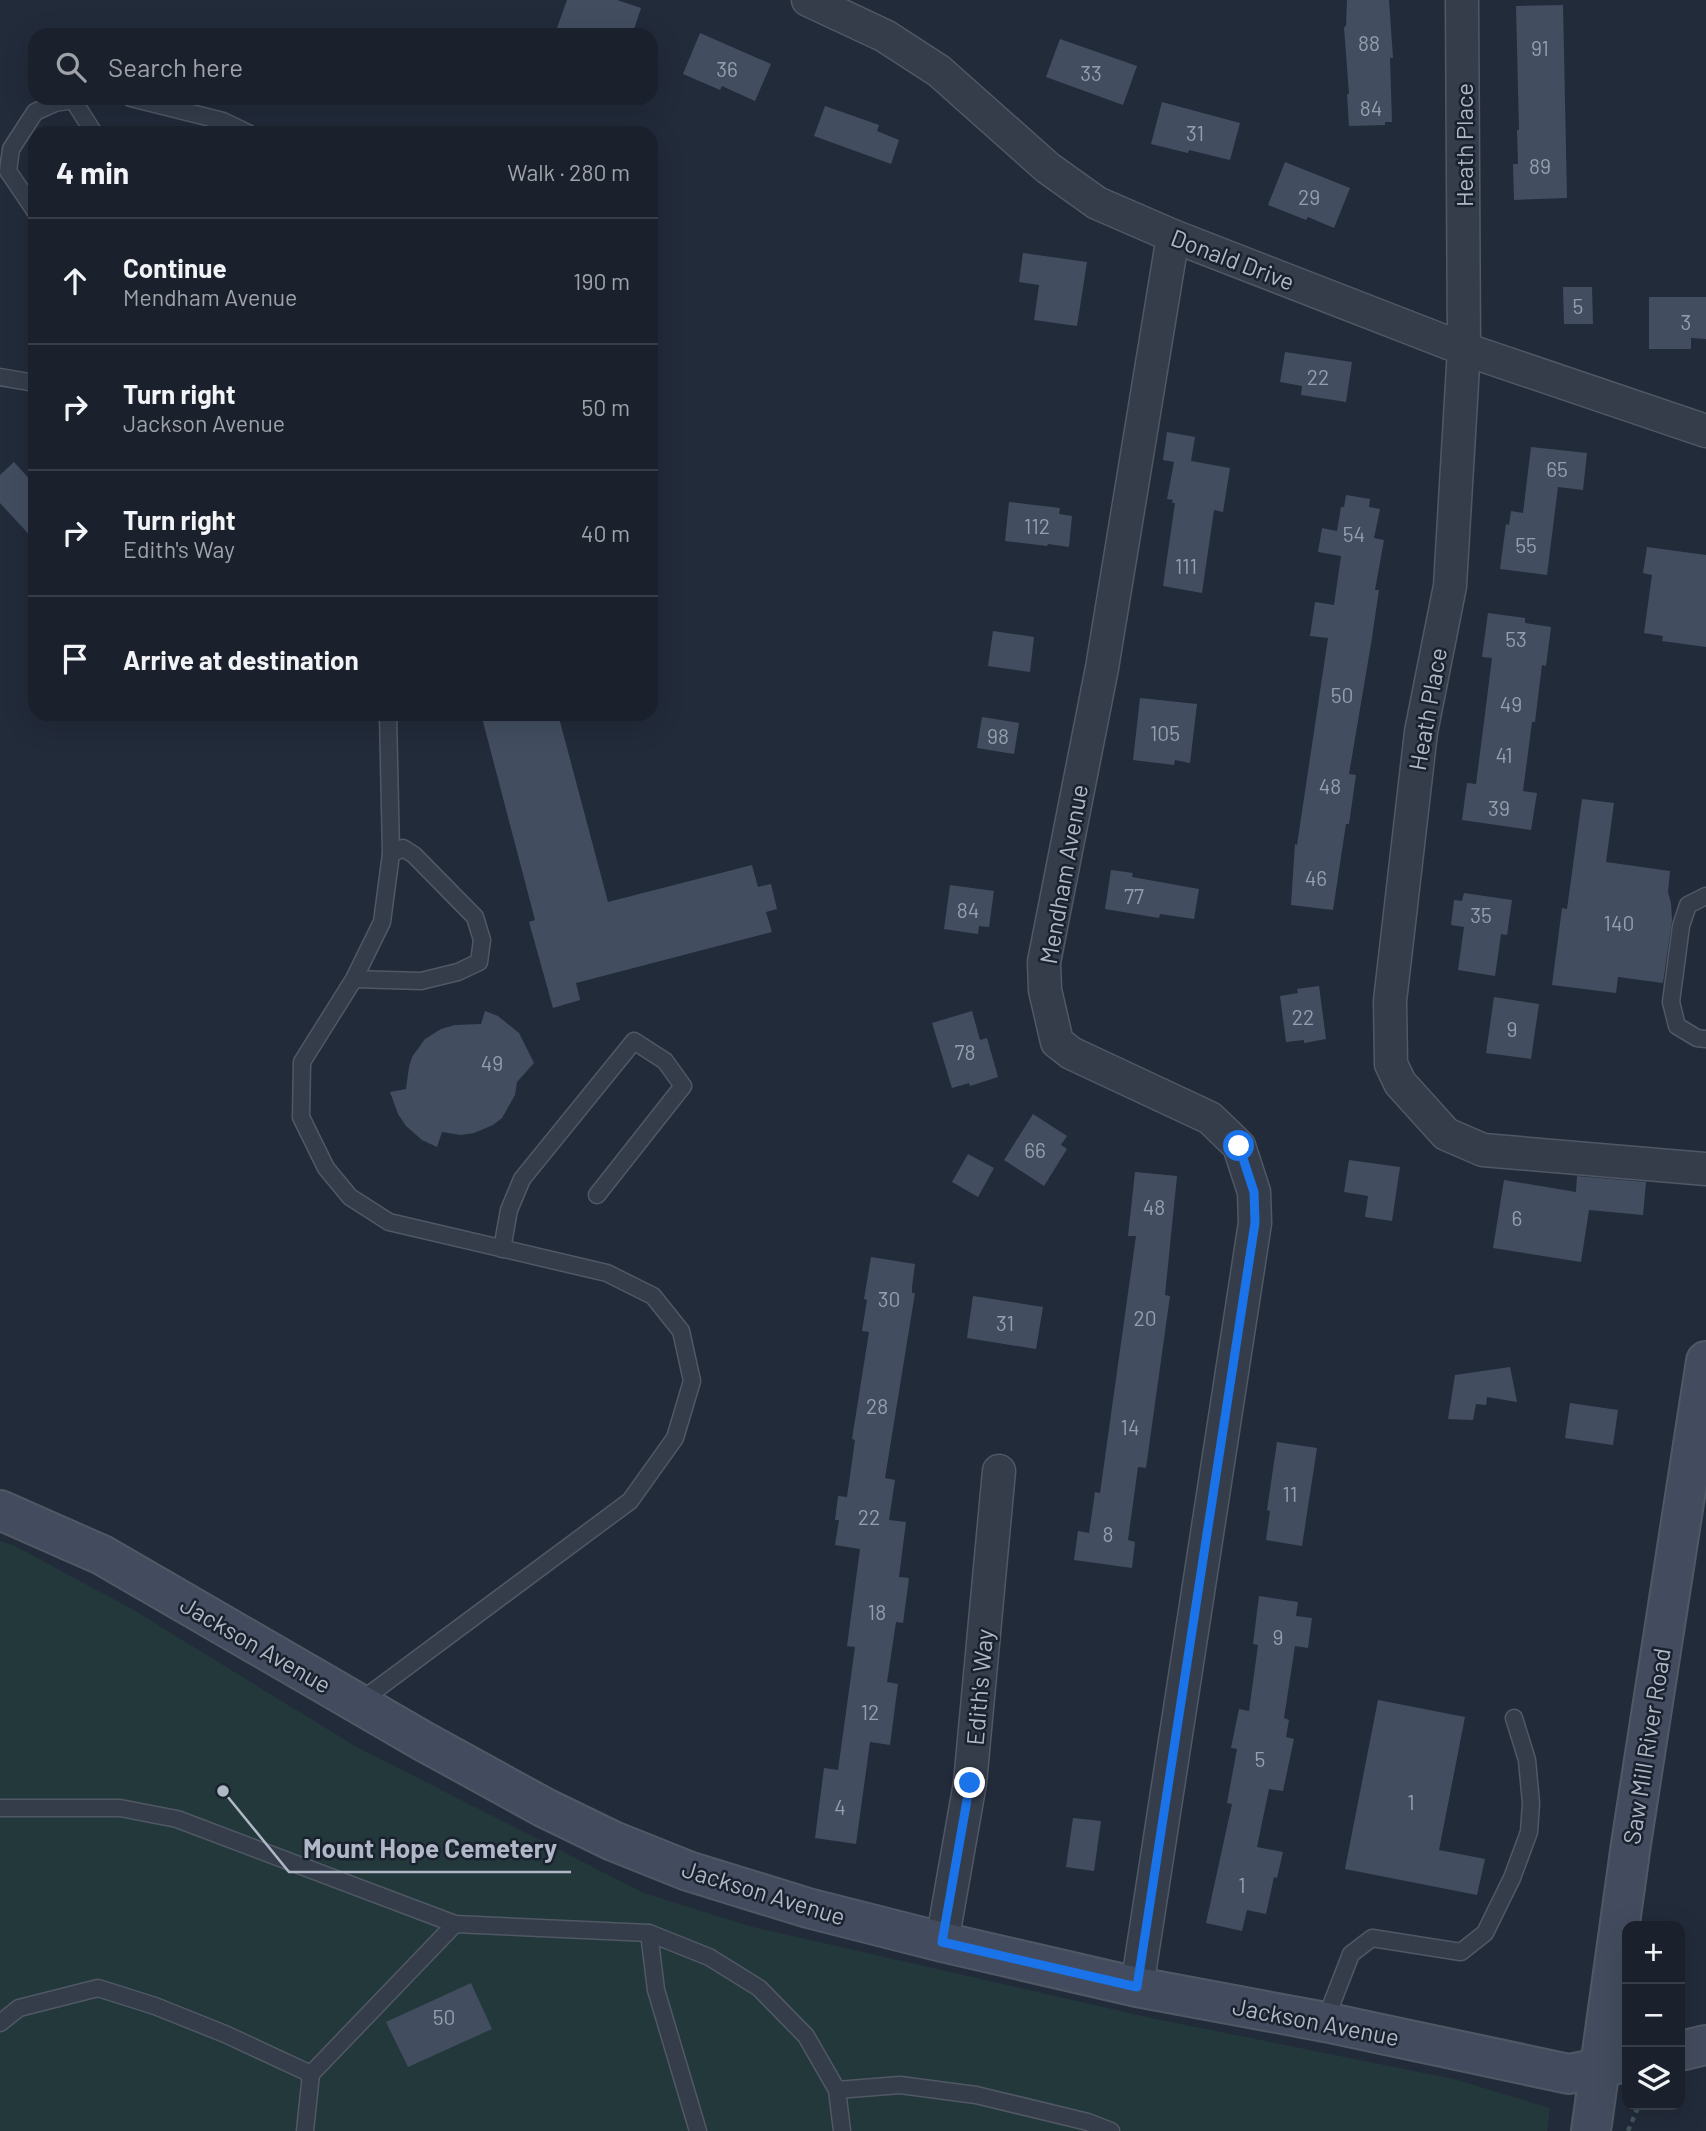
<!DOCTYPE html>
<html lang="en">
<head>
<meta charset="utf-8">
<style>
  :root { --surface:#1a202c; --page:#272d38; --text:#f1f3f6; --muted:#9fa3a9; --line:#383e48 }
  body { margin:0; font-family:Barlow,sans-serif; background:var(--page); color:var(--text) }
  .controls { position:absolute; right:21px; bottom:21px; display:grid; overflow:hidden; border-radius:14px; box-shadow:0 7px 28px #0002 }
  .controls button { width:63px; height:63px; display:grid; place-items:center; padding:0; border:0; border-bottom:2px solid var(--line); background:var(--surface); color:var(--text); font:35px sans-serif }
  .stop { position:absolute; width:21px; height:21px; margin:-16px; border:5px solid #1a73e8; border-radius:50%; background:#fff }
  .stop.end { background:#1a73e8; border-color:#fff; box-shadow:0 2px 7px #0008 }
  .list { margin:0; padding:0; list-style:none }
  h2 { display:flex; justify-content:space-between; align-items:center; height:91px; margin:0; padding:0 28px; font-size:30px }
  h2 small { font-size:23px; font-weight:400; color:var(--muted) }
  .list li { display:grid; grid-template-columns:46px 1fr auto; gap:21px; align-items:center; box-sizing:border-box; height:126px; padding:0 28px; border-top:2px solid var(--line) }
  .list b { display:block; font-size:26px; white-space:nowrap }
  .list p { margin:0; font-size:23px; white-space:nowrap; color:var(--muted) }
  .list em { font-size:23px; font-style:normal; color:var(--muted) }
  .icon { flex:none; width:38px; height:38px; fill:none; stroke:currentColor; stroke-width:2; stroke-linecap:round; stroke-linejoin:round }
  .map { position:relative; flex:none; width:1706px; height:2131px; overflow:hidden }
  .search { position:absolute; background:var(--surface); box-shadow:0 7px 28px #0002; left:28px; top:28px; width:630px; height:77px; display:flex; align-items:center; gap:18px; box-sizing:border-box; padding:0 24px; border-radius:21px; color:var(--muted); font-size:26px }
  .panel { position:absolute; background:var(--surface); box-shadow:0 7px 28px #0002; left:28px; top:126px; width:630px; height:595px; border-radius:21px }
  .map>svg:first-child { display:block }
  .green { fill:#23383b }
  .building { fill:#424e60 }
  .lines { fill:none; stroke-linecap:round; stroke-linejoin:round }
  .service-casing { stroke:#505865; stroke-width:19 }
  .minor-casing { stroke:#505865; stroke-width:35 }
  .secondary-casing { stroke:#505865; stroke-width:42 }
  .path { stroke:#415559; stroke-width:4.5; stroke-dasharray:5 5; stroke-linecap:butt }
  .service { stroke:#353d4b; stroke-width:16 }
  .minor { stroke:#353d4b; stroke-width:32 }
  .secondary { stroke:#434c5e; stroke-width:38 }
  .route { stroke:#1a73e8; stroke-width:9 }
  .labels { text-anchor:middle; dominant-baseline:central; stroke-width:5; stroke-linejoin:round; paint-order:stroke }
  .number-label { font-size:21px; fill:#949ead }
  .street-label { font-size:24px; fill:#b0b8c7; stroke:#1b222f }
  .leader { fill:none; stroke:#b0b8c7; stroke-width:2.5 }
  .callout-dot { fill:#b0b8c7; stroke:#1b222f; stroke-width:2.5 }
  .callout-label { font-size:26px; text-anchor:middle; font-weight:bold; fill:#b0b8c7; stroke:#1b222f; stroke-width:5; stroke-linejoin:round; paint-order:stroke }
</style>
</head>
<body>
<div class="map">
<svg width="1706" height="2131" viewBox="0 0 1706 2131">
  <rect width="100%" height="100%" fill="#222b3a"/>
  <!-- green -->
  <path class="green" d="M 0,1541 L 13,1545 L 132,1609 L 355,1746 L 644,1893 L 749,1926 L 1151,2018 L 1454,2079 L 1550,2108 L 1547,2131 L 0,2131 Z"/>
  <!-- building -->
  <g class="building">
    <path d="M 567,0 L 617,0 L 641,8 L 632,35 L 576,35 L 557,28 Z"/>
    <path d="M 1347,0 L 1389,0 L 1393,58 L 1390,58 L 1392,122 L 1385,122 L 1385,125 L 1349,126 L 1347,94 L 1349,94 L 1344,27 L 1346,26 Z"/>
    <path d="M 1563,5 L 1567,198 L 1514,200 L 1513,164 L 1518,164 L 1517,130 L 1519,130 L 1516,6 Z"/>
    <path d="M 700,33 L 771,64 L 755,101 L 722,86 L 720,90 L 683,74 Z"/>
    <path d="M 1060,39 L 1137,66 L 1123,105 L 1046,77 Z"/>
    <path d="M 1162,102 L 1240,123 L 1230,160 L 1189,150 L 1188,153 L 1151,144 Z"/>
    <path d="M 825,106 L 879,125 L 877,131 L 899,140 L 891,164 L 814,136 Z"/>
    <path d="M 1285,162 L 1350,188 L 1334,228 L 1308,217 L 1306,220 L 1268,205 Z"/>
    <path d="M 1023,253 L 1087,262 L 1077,326 L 1034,320 L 1039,285 L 1019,282 Z"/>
    <path d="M 1563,287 L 1592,287 L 1593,324 L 1564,324 Z"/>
    <path d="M 1649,297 L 1706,297 L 1706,339 L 1691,338 L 1691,349 L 1649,349 Z"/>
    <path d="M 1285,352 L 1352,362 L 1346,402 L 1301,395 L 1302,386 L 1280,382 Z"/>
    <path d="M 1167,432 L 1195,437 L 1191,461 L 1230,468 L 1223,512 L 1214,510 L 1202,593 L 1163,586 L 1175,503 L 1172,503 L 1173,500 L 1167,499 L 1174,462 L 1163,460 Z"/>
    <path d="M 1531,447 L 1587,453 L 1583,490 L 1558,487 L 1547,575 L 1500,569 L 1506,524 L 1509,525 L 1511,511 L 1523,513 Z"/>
    <path d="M 14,462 L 35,485 L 35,541 L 0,503 L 0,475 Z"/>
    <path d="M 1346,495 L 1370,499 L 1369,507 L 1380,509 L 1374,538 L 1384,540 L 1375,590 L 1379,590 L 1371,644 L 1349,774 L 1356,775 L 1349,824 L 1346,824 L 1333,910 L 1291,905 L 1295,844 L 1297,845 L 1328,638 L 1310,636 L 1315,602 L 1334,605 L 1341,556 L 1318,552 L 1322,528 L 1337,531 L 1341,507 L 1344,507 Z"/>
    <path d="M 1009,502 L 1060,508 L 1059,514 L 1072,516 L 1069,547 L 1048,544 L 1047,546 L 1005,541 Z"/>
    <path d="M 1647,547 L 1706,555 L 1706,647 L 1662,641 L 1663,636 L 1644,633 L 1652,575 L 1643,573 Z"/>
    <path d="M 1488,613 L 1525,618 L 1525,623 L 1551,627 L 1546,666 L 1542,665 L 1535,722 L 1532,722 L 1523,791 L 1537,793 L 1531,830 L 1462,820 L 1467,783 L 1476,784 L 1484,722 L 1492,658 L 1482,657 Z"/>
    <path d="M 993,631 L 1034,637 L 1030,672 L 988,666 Z"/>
    <path d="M 1140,698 L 1197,704 L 1190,763 L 1175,760 L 1174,765 L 1133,760 Z"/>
    <path d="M 481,714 L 558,714 L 608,902 L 752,865 L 758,887 L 771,884 L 777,909 L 766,912 L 772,932 L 576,983 L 580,1000 L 553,1008 L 529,922 L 535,920 Z"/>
    <path d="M 982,717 L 1019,723 L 1014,754 L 977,748 Z"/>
    <path d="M 1582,799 L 1614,803 L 1606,862 L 1670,871 L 1668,892 L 1671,903 L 1672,920 L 1663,983 L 1618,977 L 1616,993 L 1552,985 L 1562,908 L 1567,909 Z"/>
    <path d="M 1111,870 L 1133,873 L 1132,877 L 1199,889 L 1194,919 L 1160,914 L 1159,918 L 1105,909 Z"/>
    <path d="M 950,885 L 994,891 L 989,927 L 979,926 L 978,934 L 944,929 Z"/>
    <path d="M 1464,893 L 1512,900 L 1507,935 L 1501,934 L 1495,976 L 1458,970 L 1464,927 L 1451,925 L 1454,900 L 1462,901 Z"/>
    <path d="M 1319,986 L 1326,1039 L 1304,1043 L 1304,1040 L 1286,1042 L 1280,996 L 1298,993 L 1297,989 Z"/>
    <path d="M 1494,997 L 1539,1004 L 1531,1059 L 1486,1053 Z"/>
    <path d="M 485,1011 L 498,1016 L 519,1033 L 534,1063 L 517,1082 L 515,1095 L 502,1118 L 493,1125 L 474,1133 L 461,1135 L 442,1132 L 437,1147 L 422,1140 L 406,1126 L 398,1114 L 390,1092 L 406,1089 L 409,1067 L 412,1057 L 425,1039 L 441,1029 L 455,1025 L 481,1024 Z"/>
    <path d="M 972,1011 L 980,1040 L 987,1038 L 998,1077 L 970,1086 L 969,1083 L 952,1088 L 932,1023 Z"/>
    <path d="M 1033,1114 L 1067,1136 L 1061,1145 L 1067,1149 L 1044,1186 L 1004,1160 Z"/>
    <path d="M 968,1154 L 994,1168 L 978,1197 L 952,1182 Z"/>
    <path d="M 1349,1160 L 1400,1167 L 1392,1221 L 1365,1217 L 1368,1196 L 1344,1192 Z"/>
    <path d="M 1135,1172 L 1177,1176 L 1165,1295 L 1170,1296 L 1146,1468 L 1138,1467 L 1128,1540 L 1135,1542 L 1132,1568 L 1074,1560 L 1078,1531 L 1089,1533 L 1095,1492 L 1100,1493 L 1136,1236 L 1128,1236 Z"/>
    <path d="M 1577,1176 L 1646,1182 L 1643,1215 L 1589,1210 L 1581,1262 L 1493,1248 L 1504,1180 L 1576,1192 Z"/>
    <path d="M 871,1257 L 915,1264 L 912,1287 L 912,1293 L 915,1293 L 885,1478 L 895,1480 L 889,1520 L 906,1522 L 899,1577 L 909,1578 L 903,1623 L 896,1622 L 887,1682 L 898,1684 L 890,1745 L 870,1742 L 856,1844 L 815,1838 L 824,1768 L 838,1770 L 855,1647 L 847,1646 L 860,1549 L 835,1545 L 839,1520 L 835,1520 L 838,1496 L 847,1497 L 855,1440 L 852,1439 L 869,1332 L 862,1331 L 867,1300 L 864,1299 Z"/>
    <path d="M 973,1296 L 1043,1307 L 1036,1349 L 967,1338 Z"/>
    <path d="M 1510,1367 L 1517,1402 L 1487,1397 L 1486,1405 L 1476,1404 L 1473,1420 L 1448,1419 L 1455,1375 Z"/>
    <path d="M 1570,1403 L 1618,1410 L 1613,1445 L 1565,1438 Z"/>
    <path d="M 1277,1442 L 1317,1448 L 1302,1546 L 1266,1540 L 1270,1511 L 1267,1510 Z"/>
    <path d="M 1259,1596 L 1298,1602 L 1296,1616 L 1312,1618 L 1308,1648 L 1295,1646 L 1284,1718 L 1289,1720 L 1286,1737 L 1294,1739 L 1283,1791 L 1269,1789 L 1257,1847 L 1283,1852 L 1277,1878 L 1274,1877 L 1266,1914 L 1247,1910 L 1242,1931 L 1206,1923 L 1232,1804 L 1227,1803 L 1237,1749 L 1231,1748 L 1239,1709 L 1249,1711 L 1258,1645 L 1253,1644 Z"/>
    <path d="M 1378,1700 L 1465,1717 L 1439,1850 L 1485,1859 L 1477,1895 L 1345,1869 Z"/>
    <path d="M 1073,1818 L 1101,1821 L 1094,1871 L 1066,1867 Z"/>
    <path d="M 471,1983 L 492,2029 L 408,2067 L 386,2022 Z"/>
  </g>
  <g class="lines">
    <defs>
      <g id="service">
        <path d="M 131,98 L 223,121 L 248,133"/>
        <path d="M 35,211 L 8,171 L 11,149 L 35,112 L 55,103 L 73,100 L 94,133"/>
        <path d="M 0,377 L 35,383"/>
        <path d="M 388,714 L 391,854"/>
        <path d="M 1706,896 L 1688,905 L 1681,926 L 1671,1002 L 1677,1026 L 1697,1038 L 1706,1039"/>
        <path d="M 354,979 L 421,981 L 458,972 L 479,962 L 482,940 L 475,917 L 414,855 L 403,848 L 391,854 L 382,922 L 354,979 L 302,1062 L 301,1117 L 326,1168 L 350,1197 L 389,1222 L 607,1273 L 653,1296 L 681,1331 L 692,1381 L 675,1438 L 630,1501 L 358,1703"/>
        <path d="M 502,1249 L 509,1210 L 522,1179 L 634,1041 L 665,1061 L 683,1086 L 597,1195"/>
        <path d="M 0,1808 L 120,1808 L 177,1819 L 455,1924 L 649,1933 L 709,1957 L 759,1988 L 806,2036 L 837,2090 L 842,2131"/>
        <path d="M 649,1933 L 656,1990 L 698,2131"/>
        <path d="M 1325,2021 L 1351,1954 L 1372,1938 L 1461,1952 L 1485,1933 L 1512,1878 L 1529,1832 L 1531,1803 L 1527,1760 L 1514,1718"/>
        <path d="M 0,2023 L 19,2008 L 98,1988 L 155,2006 L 225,2034 L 311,2074"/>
        <path d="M 837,2090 L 900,2085 L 976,2095 L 1088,2122 L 1111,2131"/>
        <path d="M 305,2131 L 311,2074 L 455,1924"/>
      </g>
      <g id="minor">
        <path d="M 808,0 L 885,36 L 939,71 L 1048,168 L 1097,203 L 1173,236 L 1464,349 L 1706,431"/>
        <path d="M 1462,0 L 1464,349 L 1450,586 L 1421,732 L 1390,1001 L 1391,1064 L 1400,1083 L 1446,1134 L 1483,1150 L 1706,1169"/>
        <path d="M 942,1942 L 970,1783 L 999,1471"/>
        <path d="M 1137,1987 L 1255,1223 L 1254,1192 L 1239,1146 L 1210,1118 L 1071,1053 L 1057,1042 L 1045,990 L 1044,962 L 1102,668 L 1173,236"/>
      </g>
      <g id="secondary">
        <path d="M 0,1510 L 102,1555 L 423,1741 L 545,1808 L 613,1841 L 688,1871 L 808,1908 L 942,1942 L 1137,1987 L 1325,2022 L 1569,2074 L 1627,2062"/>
        <path d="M 1680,2051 L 1706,2045"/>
        <path d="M 1591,2131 L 1631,1844 L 1706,1361"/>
      </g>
    </defs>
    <!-- service casing -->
    <use href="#service" class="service-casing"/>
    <!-- minor casing -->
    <use href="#minor" class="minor-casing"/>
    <!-- secondary casing -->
    <use href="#secondary" class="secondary-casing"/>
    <!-- path -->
    <path class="path" d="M 1628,2131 L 1639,2105"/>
    <!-- service -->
    <use href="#service" class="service"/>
    <!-- minor -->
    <use href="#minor" class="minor"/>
    <!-- secondary -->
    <use href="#secondary" class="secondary"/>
  </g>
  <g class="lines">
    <!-- route -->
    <path class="route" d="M 970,1783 L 942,1942 L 1137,1987 L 1255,1223 L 1254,1192 L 1239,1146"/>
  </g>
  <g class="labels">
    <!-- number labels -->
    <g class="number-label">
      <text x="1369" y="42">88</text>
      <text x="1540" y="47">91</text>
      <text x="727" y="68">36</text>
      <text x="1091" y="72">33</text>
      <text x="1371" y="107">84</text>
      <text x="1195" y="132">31</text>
      <text x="1540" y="165">89</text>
      <text x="1309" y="196">29</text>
      <text x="1578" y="305">5</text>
      <text x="1686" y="321">3</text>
      <text x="1318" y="376">22</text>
      <text x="1557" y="468">65</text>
      <text x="1037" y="525">112</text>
      <text x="1354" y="533">54</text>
      <text x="1526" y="544">55</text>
      <text x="1186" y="565">111</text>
      <text x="1516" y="638">53</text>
      <text x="1342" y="694">50</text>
      <text x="1511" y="703">49</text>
      <text x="1165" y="732">105</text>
      <text x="998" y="735">98</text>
      <text x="1504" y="754">41</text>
      <text x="1330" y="785">48</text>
      <text x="1499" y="807">39</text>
      <text x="1316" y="877">46</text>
      <text x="1134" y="895">77</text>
      <text x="968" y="909">84</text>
      <text x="1481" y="914">35</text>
      <text x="1619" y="922">140</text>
      <text x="1303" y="1016">22</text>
      <text x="1512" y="1028">9</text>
      <text x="965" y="1051">78</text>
      <text x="492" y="1062">49</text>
      <text x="1035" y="1149">66</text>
      <text x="1154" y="1206">48</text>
      <text x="1517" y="1217">6</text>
      <text x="889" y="1298">30</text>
      <text x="1145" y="1317">20</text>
      <text x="1005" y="1322">31</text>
      <text x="877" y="1405">28</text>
      <text x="1130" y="1426">14</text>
      <text x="1290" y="1493">11</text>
      <text x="869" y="1516">22</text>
      <text x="1108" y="1533">8</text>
      <text x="877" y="1611">18</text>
      <text x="1278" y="1636">9</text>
      <text x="870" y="1711">12</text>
      <text x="1260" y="1758">5</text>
      <text x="1411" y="1801">1</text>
      <text x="840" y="1806">4</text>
      <text x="1242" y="1884">1</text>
      <text x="444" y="2016">50</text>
    </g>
    <!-- street labels -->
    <g class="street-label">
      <text transform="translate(1463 145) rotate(-90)">Heath Place</text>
      <text transform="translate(1233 259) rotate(21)">Donald Drive</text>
      <text transform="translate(1427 709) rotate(-80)">Heath Place</text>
      <text transform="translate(1063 874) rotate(-80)">Mendham Avenue</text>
      <text transform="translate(256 1644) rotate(30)">Jackson Avenue</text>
      <text transform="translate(979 1687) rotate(-85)">Edith's Way</text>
      <text transform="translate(1646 1746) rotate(-81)">Saw Mill River Road</text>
      <text transform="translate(764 1892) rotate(17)">Jackson Avenue</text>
      <text transform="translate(1316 2021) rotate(11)">Jackson Avenue</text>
    </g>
  </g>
  <!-- callouts -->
  <path class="leader" d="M223 1791L289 1872H571"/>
  <circle class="callout-dot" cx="223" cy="1791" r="7"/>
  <g class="callout-label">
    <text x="430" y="1858">Mount Hope Cemetery</text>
  </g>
</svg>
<div class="controls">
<button>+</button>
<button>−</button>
<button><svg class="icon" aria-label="layers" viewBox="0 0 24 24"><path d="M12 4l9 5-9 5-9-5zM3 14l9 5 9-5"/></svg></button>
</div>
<div class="stop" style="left:1239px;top:1146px"></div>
<div class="stop end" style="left:970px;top:1783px"></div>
<div class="search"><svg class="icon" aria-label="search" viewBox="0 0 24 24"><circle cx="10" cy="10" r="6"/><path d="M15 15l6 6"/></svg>Search here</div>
<section class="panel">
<h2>4 min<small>Walk · 280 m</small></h2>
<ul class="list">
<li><svg class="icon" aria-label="ahead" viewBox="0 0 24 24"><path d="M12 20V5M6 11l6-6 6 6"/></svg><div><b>Continue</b><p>Mendham Avenue</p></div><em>190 m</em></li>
<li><svg class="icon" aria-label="right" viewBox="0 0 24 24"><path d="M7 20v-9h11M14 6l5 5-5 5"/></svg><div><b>Turn right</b><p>Jackson Avenue</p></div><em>50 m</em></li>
<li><svg class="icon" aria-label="right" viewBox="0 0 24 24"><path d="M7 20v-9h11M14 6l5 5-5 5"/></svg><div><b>Turn right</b><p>Edith's Way</p></div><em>40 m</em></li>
<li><svg class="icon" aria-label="arrive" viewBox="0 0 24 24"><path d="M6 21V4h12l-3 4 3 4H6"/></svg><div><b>Arrive at destination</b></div></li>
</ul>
</section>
</div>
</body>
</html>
